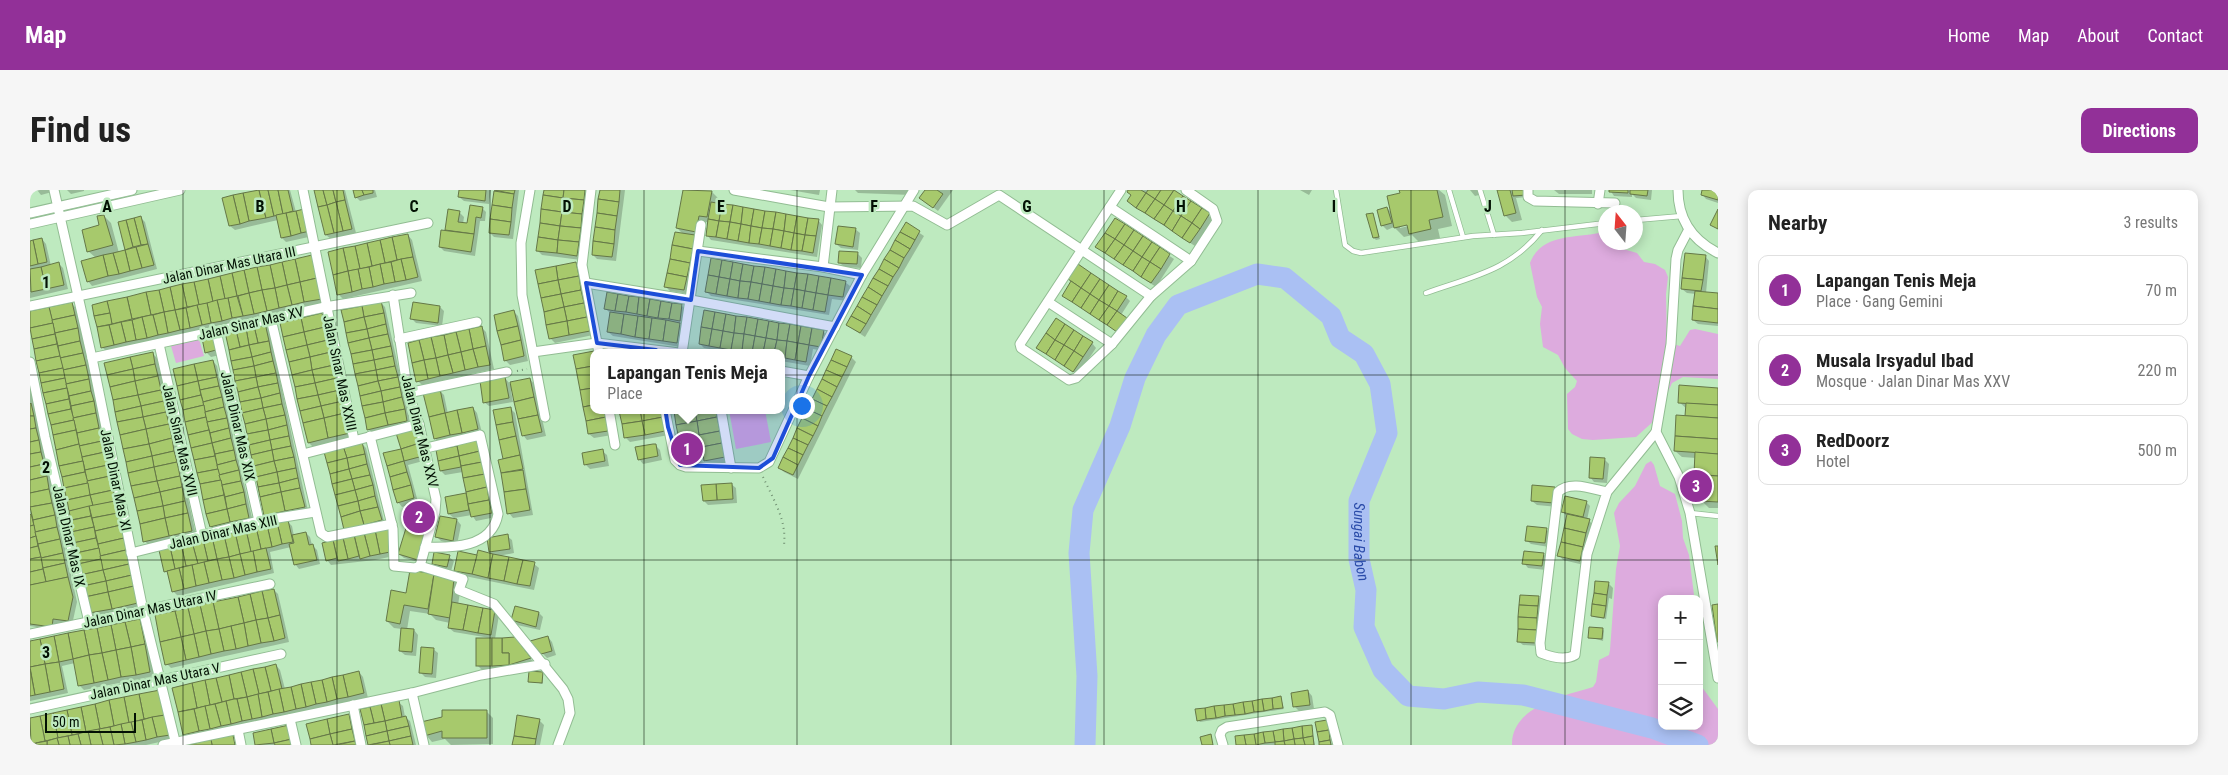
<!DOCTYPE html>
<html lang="en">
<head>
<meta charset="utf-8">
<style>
  :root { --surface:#fff; --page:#f6f6f6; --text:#222; --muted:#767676; --line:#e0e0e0; --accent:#923098 }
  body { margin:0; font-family:"Roboto Condensed",sans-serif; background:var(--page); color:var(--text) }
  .controls { position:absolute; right:15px; bottom:15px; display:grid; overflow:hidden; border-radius:10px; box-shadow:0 2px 12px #0003 }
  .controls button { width:45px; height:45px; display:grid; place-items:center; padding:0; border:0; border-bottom:1px solid var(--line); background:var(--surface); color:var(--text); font:25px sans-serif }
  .compass { position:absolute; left:1568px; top:15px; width:45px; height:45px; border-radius:50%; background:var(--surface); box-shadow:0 2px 12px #0003; rotate:343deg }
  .scale { position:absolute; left:15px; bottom:12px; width:91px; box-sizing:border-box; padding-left:5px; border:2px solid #031104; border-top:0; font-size:14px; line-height:18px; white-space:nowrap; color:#031104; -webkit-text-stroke:4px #beeabf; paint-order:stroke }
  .you { position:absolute; left:771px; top:215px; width:18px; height:18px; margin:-12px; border:4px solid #fff; border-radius:50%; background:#1a73e8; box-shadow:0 0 0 8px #1a73e833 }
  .badge { display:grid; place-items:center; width:32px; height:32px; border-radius:50%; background:var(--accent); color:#fff; font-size:16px; font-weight:700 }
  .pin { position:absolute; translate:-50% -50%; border:2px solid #fff; box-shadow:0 1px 5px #0006 }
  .popup { position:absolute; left:560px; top:159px; width:195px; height:65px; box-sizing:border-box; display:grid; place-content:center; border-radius:10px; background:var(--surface); filter:drop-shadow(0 1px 4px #0005); font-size:16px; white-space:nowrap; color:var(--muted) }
  .popup b { font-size:19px; color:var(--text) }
  .popup::after { content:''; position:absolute; left:50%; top:100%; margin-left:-10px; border:10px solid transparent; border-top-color:var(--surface) }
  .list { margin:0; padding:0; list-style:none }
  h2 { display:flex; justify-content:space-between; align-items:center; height:65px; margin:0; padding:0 20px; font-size:21px }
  h2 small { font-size:16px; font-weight:400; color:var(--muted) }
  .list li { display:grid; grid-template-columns:32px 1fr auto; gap:15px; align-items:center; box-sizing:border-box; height:70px; margin:0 10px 10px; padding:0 10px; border:1px solid var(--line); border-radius:10px }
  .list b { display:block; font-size:19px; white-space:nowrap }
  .list p { margin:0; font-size:16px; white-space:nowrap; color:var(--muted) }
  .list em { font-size:16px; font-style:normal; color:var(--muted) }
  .icon { flex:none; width:28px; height:28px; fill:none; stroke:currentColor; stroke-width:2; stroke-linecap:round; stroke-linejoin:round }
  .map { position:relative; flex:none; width:1688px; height:555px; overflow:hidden; border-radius:10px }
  header { display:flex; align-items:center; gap:30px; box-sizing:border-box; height:70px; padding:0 25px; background:var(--accent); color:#fff }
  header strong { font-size:24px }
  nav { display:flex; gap:28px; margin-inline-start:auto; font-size:18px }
  .intro { display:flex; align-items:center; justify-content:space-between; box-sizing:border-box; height:120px; padding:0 30px }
  h1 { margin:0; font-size:35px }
  .button { padding:12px 22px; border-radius:10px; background:var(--accent); color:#fff; font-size:18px; font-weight:700 }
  main { display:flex; gap:30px; padding:0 30px }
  aside { flex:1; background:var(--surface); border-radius:10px; box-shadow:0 2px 12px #0003 }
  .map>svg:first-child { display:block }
  .green { fill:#ddabde }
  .shadow { fill:#0003; fill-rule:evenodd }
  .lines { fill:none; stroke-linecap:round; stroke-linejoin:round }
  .river { stroke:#aac0f3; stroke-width:21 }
  .building { fill:#a7c96c; stroke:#657747 }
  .service-casing { stroke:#92bd93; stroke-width:6 }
  .minor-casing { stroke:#92bd93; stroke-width:11 }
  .path { stroke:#708f71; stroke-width:2; stroke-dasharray:1 4; stroke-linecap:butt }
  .service { stroke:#fff; stroke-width:4.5 }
  .minor { stroke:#fff; stroke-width:9 }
  .marked { fill:#1d4ed8; fill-opacity:0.2; stroke:#1d4ed8; stroke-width:4; stroke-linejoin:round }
  .grid { fill:none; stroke:#031104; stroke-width:1; stroke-opacity:0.55 }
  .labels { text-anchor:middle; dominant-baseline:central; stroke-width:5; stroke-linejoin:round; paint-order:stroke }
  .street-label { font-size:14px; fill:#031104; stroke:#beeabf }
  .water-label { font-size:15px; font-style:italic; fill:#2a4ba9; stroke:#beeabf }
  .grid-label { font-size:16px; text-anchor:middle; font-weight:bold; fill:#031104; stroke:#beeabf; stroke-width:5; stroke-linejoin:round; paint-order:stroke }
</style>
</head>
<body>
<header>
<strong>Map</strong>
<nav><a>Home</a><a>Map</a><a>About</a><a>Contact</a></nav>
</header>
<div class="intro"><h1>Find us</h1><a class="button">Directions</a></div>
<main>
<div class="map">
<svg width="1688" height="555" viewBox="0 0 1688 555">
  <rect width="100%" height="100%" fill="#beeabf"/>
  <!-- green -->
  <g class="green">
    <path d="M 1569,43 L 1574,45 L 1576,52 L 1579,55 L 1607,63 L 1614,72 L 1625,74 L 1635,80 L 1638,87 L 1636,104 L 1637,152 L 1650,156 L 1660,140 L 1665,139 L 1688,144 L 1688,189 L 1653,187 L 1642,193 L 1626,229 L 1606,247 L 1563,250 L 1552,249 L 1542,244 L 1538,239 L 1537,204 L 1545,197 L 1547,191 L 1535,178 L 1528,165 L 1513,157 L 1510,134 L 1512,117 L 1507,107 L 1500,73 C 1511,44 1544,48 1569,43 Z"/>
    <path d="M 169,149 L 174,166 L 146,173 L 141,156 Z"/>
    <path d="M 699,220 L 735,220 L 741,252 L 706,259 Z"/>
    <path d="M 1621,271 L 1624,275 L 1630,296 L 1645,304 L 1652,331 L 1653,348 L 1659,365 L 1664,405 L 1661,409 L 1632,409 L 1632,536 L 1669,536 L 1669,493 L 1688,519 L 1688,555 L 1482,555 C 1481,517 1533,506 1563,497 L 1566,492 L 1569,470 L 1579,465 L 1580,460 L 1586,379 L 1590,356 L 1584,323 L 1589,313 L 1605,296 L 1616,274 Z"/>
  </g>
  <!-- shadow -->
  <g class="shadow">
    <path d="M 7,0 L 22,0 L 22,2 L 11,5 Z"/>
    <path d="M 37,0 L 54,0 L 54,1 L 41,4 Z"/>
    <path d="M 230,0 L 260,0 L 266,22 L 283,46 L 256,52 L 252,48 L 248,30 L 205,40 L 200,36 Z"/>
    <path d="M 286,0 L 315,0 L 326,43 L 301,49 L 296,45 Z"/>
    <path d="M 324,0 L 345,0 L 347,7 L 330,11 L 326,7 Z"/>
    <path d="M 430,0 L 461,0 L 459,14 L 434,11 L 429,7 Z"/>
    <path d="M 465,0 L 489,0 L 483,49 L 464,47 L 460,43 Z"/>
    <path d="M 515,0 L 560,0 L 551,70 L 512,65 L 507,60 Z"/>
    <path d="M 571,0 L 595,0 L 586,71 L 567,69 L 563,65 Z"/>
    <path d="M 654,0 L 682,2 L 689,9 L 688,14 L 788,30 L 792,35 L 787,67 L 681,50 L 677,45 L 679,33 L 676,32 L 673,48 L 664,46 L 669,51 L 659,104 L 640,101 L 635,96 L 654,45 L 647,38 Z"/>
    <path d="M 760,0 L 790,0 L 789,5 Z"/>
    <path d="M 825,0 L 883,0 L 882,5 L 828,3 Z"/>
    <path d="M 896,0 L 923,0 L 908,21 L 891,8 Z"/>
    <path d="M 1100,0 L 1142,0 L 1183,29 L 1165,56 L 1102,15 L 1098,11 L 1102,6 Z"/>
    <path d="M 1270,0 L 1282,0 L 1279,5 Z"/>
    <path d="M 1371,0 L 1409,0 L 1415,5 L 1422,36 L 1408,39 L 1410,48 L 1389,52 L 1382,45 L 1374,47 L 1364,37 L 1357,40 L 1352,35 L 1357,18 L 1362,23 L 1371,4 ZM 1383,33 L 1383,35 L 1370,38 L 1370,36 Z"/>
    <path d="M 1440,0 L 1448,0 L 1449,5 L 1445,6 Z"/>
    <path d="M 1468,0 L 1497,0 L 1497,7 L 1486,8 L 1492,30 L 1482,32 L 1475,25 Z"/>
    <path d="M 1524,0 L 1562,0 L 1562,4 L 1529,4 Z"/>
    <path d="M 1580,0 L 1622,0 L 1621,10 L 1606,8 L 1602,4 L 1602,7 L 1584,6 Z"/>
    <path d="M 1673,0 L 1688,0 L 1688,13 L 1676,9 L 1672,4 Z"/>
    <path d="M 452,18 L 456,22 L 455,31 L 450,31 L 445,66 L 414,61 L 410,57 L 416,42 L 419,21 L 429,22 L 434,27 L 433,34 L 438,35 Z"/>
    <path d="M 1342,24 L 1350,49 L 1346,50 L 1344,48 Z"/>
    <path d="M 74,26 L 81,33 L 89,63 L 96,61 L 89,33 L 111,28 L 115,32 L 127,79 L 62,96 L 58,91 L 66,68 L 58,61 Z"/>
    <path d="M 1085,29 L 1144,69 L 1126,97 L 1067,57 Z"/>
    <path d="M 876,34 L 894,46 L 835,147 L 817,135 Z"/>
    <path d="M 825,39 L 830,43 L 828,60 L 811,58 L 806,54 Z"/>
    <path d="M 378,45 L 382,50 L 392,91 L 313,109 L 308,104 L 299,63 Z"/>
    <path d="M 12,49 L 16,54 L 21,76 L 29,74 L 33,78 L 38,99 L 0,108 L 0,52 Z"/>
    <path d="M 827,63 L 832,68 L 831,78 L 814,77 L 809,72 Z"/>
    <path d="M 1675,66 L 1679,71 L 1676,103 L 1688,104 L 1688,136 L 1668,134 L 1663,130 L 1666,104 L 1657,103 L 1652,99 Z"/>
    <path d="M 286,71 L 295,113 L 77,162 L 72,157 L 63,116 Z"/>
    <path d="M 546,74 L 550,78 L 563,145 L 525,153 L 520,148 Z"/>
    <path d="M 815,92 L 820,96 L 817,111 L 802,109 L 799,125 L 681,106 L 677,102 Z"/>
    <path d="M 1034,106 L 1096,107 L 1100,111 L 1091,125 L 1100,133 L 1092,145 Z"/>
    <path d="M 41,113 L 46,118 L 112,417 L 65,427 L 60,423 L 43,331 L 0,136 L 0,123 Z"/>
    <path d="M 351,113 L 355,117 L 381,235 L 343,243 L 338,239 Z"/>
    <path d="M 652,116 L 656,120 L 654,135 L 650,134 L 654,138 L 651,157 L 583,146 L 578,142 L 580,123 L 576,119 Z"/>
    <path d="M 410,117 L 414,121 L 412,136 L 386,133 L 382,129 Z"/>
    <path d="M 484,122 L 488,126 L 498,171 L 480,175 L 475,170 Z"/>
    <path d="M 292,125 L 296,129 L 324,248 L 283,257 L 279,253 Z"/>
    <path d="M 235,135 L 239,139 L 278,321 L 240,329 L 236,325 L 196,143 Z"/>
    <path d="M 451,137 L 456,142 L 464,179 L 392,195 L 388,191 Z"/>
    <path d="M 793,141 L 797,146 L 795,161 L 783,159 L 780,176 L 751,171 L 751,163 L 702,163 L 674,158 L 670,154 Z"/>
    <path d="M 182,147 L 190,165 L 181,167 L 176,162 Z"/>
    <path d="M 1062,153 L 1066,158 L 1048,185 L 1008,157 Z"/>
    <path d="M 122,163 L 127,168 L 166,345 L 119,356 L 115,351 Z"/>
    <path d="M 563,163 L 563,220 L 577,220 L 582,245 L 564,248 L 559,244 L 545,166 Z"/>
    <path d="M 821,167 L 826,172 L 768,289 L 754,282 L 749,277 Z"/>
    <path d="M 183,171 L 187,176 L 223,332 L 185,341 L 181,336 L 145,180 Z"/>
    <path d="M 475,188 L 480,194 L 500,189 L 504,194 L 516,246 L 497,250 L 493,245 L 483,200 L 481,201 L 483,212 L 459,216 L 454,212 Z"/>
    <path d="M 0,197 L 47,412 L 42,435 L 27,433 L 26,440 L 0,436 Z"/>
    <path d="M 1688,199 L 1688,318 L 1679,318 L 1672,311 L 1665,310 L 1658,303 L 1668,287 L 1665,284 L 1666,268 L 1652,267 L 1645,261 L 1658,227 L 1657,219 L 1649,212 Z"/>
    <path d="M 410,201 L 414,205 L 418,224 L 443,218 L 447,223 L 452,243 L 409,253 L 405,248 Z"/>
    <path d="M 480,218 L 485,223 L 503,325 L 483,328 L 479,323 L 470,271 L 474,270 Z"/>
    <path d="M 591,220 L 634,220 L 639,245 L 600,252 L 596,248 Z"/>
    <path d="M 645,220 L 689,220 L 698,272 L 680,275 L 675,271 L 672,249 L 659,252 L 662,255 L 664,266 L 655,268 L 654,266 L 656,254 L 650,248 Z"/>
    <path d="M 368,244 L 397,270 L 378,275 L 388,312 L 372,317 L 368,312 L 372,259 Z"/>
    <path d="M 447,249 L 466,327 L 446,331 L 442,325 L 424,328 L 419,324 L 416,308 L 438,304 L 433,282 L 415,285 L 411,281 L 428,257 Z"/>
    <path d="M 331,253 L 336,258 L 355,335 L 315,339 Z"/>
    <path d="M 625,255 L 630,260 L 632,270 L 613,274 L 609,269 Z"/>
    <path d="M 572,261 L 577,265 L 579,276 L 560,279 L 556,275 Z"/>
    <path d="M 1574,269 L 1579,274 L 1577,293 L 1564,292 L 1560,287 Z"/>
    <path d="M 701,294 L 706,298 L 707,313 L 678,315 L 674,311 Z"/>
    <path d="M 1525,298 L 1529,303 L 1528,317 L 1507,315 L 1502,311 Z"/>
    <path d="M 1556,312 L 1560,316 L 1557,330 L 1563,334 L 1554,375 L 1533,370 L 1529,365 L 1538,327 L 1533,322 Z"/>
    <path d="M 427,330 L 431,335 L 427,355 L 411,351 L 407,347 Z"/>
    <path d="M 257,331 L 262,336 L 264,346 L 276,343 L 280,347 L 282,355 L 287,360 L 290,374 L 269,379 L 265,374 L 261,357 L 240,362 L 244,383 L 148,406 L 143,401 L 130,360 Z"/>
    <path d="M 361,338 L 364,366 L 345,370 L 301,375 L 297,370 L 293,354 Z"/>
    <path d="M 1516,339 L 1521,344 L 1519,357 L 1501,354 L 1496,350 Z"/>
    <path d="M 376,340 L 392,373 L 374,368 L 369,364 Z"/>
    <path d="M 477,346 L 482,350 L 484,363 L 468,366 L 504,374 L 509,378 L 504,400 L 430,385 L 426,380 L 448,367 L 463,365 L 460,362 Z"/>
    <path d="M 1513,364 L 1518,368 L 1516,380 L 1498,378 L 1494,373 Z"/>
    <path d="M 419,367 L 424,371 L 421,381 L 407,378 L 403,373 Z"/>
    <path d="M 381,382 L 424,389 L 431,396 L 428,415 L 465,421 L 469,425 L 465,449 L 489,454 L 504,473 L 484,479 L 452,480 L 448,476 L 460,448 L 424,442 L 419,438 L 420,433 L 406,430 L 400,424 L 380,421 L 377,440 L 384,440 L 388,445 L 386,466 L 375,465 L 370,461 L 372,439 L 364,438 L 357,431 L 377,404 Z"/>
    <path d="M 1579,394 L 1583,398 L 1582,409 L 1579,408 L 1576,429 L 1564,427 L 1562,425 Z"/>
    <path d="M 244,400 L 248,404 L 259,452 L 141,478 L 137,474 Z"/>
    <path d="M 1508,407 L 1513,411 L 1510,456 L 1493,455 L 1488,451 Z"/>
    <path d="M 509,423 L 513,427 L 510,440 L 487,435 L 483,430 Z"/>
    <path d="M 110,430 L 114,434 L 124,486 L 54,500 L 50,496 L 45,473 L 32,476 L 38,503 L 0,511 L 0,452 Z"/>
    <path d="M 1573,439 L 1574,441 L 1573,451 L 1559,447 Z"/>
    <path d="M 518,447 L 522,452 L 526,465 L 517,468 L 512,463 Z"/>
    <path d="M 403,459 L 408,463 L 406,488 L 395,487 L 390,482 Z"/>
    <path d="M 246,475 L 250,480 L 255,499 L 329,482 L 333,487 L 338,508 L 158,549 L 154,544 L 144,499 Z"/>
    <path d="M 512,483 L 513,494 L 500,491 Z"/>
    <path d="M 129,501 L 143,549 L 116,555 L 0,555 L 0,529 Z"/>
    <path d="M 1278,501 L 1282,506 L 1284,519 L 1269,521 L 1264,516 Z"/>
    <path d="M 1251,508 L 1254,519 L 1170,532 L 1168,530 Z"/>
    <path d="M 368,512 L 373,516 L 375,527 L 380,531 L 386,555 L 339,555 L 331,520 Z"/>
    <path d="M 456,521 L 463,528 L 463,554 L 421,555 L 415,549 L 402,552 L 396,545 Z"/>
    <path d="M 318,526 L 323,530 L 329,555 L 283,555 Z"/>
    <path d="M 509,530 L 514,535 L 510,555 L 483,555 Z"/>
    <path d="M 1287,533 L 1298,533 L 1302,555 L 1291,555 Z"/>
    <path d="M 1281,536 L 1285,555 L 1207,555 Z"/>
    <path d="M 224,544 L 266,555 L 227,555 Z"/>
  </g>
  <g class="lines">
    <!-- river -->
    <path class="river" id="s1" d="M 1055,555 L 1057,486 L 1049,363 L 1053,320 L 1090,236 L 1105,188 L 1126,145 L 1148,115 L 1227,84 L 1255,88 L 1301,126 L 1310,148 L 1334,164 L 1350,194 L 1357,243 L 1329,311 L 1329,369 L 1336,400 L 1334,437 L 1353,480 L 1378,506 L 1414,509 L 1448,502 L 1493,505 L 1622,538 L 1668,555"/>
  </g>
  <!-- building -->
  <g class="building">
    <path d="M 229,0 L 236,28 L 219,31 L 213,3 Z"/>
    <path d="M 229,0 L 238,0 L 244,26 L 236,28 Z"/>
    <path d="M 238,0 L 248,0 L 253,24 L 244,26 Z"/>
    <path d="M 248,0 L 258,0 L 263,21 L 253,24 Z"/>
    <path d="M 284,0 L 293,0 L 297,15 L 288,17 Z"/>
    <path d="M 293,0 L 303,0 L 306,12 L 297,15 Z"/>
    <path d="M 303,0 L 313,0 L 315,10 L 306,12 Z"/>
    <path d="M 323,0 L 332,0 L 334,5 L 325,8 Z"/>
    <path d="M 332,0 L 343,0 L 343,3 L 334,5 Z"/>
    <path d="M 429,0 L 456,0 L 455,11 L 428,7 Z"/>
    <path d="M 464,0 L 485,0 L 484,4 Z"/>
    <path d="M 514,0 L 534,0 L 533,8 L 513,5 Z"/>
    <path d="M 534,0 L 555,0 L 554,10 L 533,8 Z"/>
    <path d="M 570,0 L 590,0 L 589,12 L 568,9 Z"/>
    <path d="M 653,0 L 682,1 L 677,27 L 669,26 L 666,42 L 646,38 Z"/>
    <path d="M 895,0 L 907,0 L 913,4 L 903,18 L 889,8 Z"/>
    <path d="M 1098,0 L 1111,0 L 1116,3 L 1106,18 L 1097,11 L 1101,5 L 1097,2 Z"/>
    <path d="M 1118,0 L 1131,0 L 1125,9 L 1116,3 Z"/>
    <path d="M 1131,0 L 1144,0 L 1134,15 L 1125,9 Z"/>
    <path d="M 1144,0 L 1153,6 L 1143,21 L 1134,15 Z"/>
    <path d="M 1369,0 L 1407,0 L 1413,27 L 1399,30 L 1401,39 L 1379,44 L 1377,35 L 1364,38 L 1357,6 L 1370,3 Z"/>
    <path d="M 1467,0 L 1480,0 L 1486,23 L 1474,26 Z"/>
    <path d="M 1482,0 L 1495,0 L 1496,5 L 1483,6 Z"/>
    <path d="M 1579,0 L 1598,0 L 1598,3 L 1579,2 Z"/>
    <path d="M 1600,0 L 1618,0 L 1617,6 L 1600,4 Z"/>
    <path d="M 1672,0 L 1688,0 L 1688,10 L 1671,5 Z"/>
    <path d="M 464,1 L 484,4 L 482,18 L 462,15 Z"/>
    <path d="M 213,3 L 219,31 L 210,34 L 203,5 Z"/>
    <path d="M 1116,3 L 1125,9 L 1115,23 L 1106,18 Z"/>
    <path d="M 203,5 L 210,34 L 199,36 L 192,8 Z"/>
    <path d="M 513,5 L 533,8 L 532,22 L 511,19 Z"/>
    <path d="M 1153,6 L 1161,11 L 1151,26 L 1143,21 Z"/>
    <path d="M 533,8 L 554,10 L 552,24 L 532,22 Z"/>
    <path d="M 568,9 L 589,12 L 587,26 L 567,23 Z"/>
    <path d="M 1125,9 L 1134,15 L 1124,29 L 1115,23 Z"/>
    <path d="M 315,10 L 322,39 L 313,41 L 306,12 Z"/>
    <path d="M 1161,11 L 1172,18 L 1162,33 L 1151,26 Z"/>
    <path d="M 306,12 L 313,41 L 304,43 L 297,15 Z"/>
    <path d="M 681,12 L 692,14 L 689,31 L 678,29 Z"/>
    <path d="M 692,14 L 703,15 L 700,32 L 689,31 Z"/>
    <path d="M 297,15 L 304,43 L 295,45 L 288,17 Z"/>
    <path d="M 440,15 L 453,17 L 451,28 L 446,27 L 444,44 L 415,40 L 418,19 L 430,21 L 428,32 L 437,33 Z"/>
    <path d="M 462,15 L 482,18 L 481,32 L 460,29 Z"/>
    <path d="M 703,15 L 713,17 L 711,34 L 700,32 Z"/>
    <path d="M 1134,15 L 1143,21 L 1134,35 L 1124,29 Z"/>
    <path d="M 713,17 L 724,19 L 721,36 L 711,34 Z"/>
    <path d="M 1357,17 L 1362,33 L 1351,36 L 1347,20 Z"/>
    <path d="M 1172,18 L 1180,23 L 1170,39 L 1162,33 Z"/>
    <path d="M 274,19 L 280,41 L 271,43 L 266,21 Z"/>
    <path d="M 511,19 L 532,22 L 530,36 L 510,33 Z"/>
    <path d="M 724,19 L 735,21 L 732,38 L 721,36 Z"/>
    <path d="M 1688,19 L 1688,39 L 1680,35 Z"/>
    <path d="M 266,21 L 271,43 L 261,46 L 256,23 Z"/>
    <path d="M 735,21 L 746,22 L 743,39 L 732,38 Z"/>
    <path d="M 1143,21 L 1151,26 L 1142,41 L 1134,35 Z"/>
    <path d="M 532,22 L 552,24 L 551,38 L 530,36 Z"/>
    <path d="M 746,22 L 756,24 L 754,41 L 743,39 Z"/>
    <path d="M 256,23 L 261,46 L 251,48 L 246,25 Z"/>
    <path d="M 567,23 L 587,26 L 585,40 L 565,37 Z"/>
    <path d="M 1343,23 L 1349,47 L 1343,48 L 1336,24 Z"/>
    <path d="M 756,24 L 767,26 L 764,43 L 754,41 Z"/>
    <path d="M 74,25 L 83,55 L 57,62 L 52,40 L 69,35 L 67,26 Z"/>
    <path d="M 111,26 L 118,54 L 111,55 L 104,28 Z"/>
    <path d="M 767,26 L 778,28 L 775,45 L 764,43 Z"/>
    <path d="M 1151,26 L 1162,33 L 1152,48 L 1142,41 Z"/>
    <path d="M 104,28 L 111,55 L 103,57 L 96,30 Z"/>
    <path d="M 778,28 L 789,29 L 786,46 L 775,45 Z"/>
    <path d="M 1085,28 L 1095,34 L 1085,49 L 1075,43 Z"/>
    <path d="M 460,29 L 481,32 L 479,45 L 459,43 Z"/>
    <path d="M 678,29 L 689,31 L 686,47 L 676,46 Z"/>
    <path d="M 96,30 L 103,57 L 95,60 L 88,32 Z"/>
    <path d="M 689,31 L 700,32 L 697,49 L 686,47 Z"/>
    <path d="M 700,32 L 711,34 L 708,51 L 697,49 Z"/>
    <path d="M 876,32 L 890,41 L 885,50 L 870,42 Z"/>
    <path d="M 510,33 L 530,36 L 528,50 L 508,47 Z"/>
    <path d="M 1162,33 L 1170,39 L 1160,53 L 1152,48 Z"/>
    <path d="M 711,34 L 721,36 L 719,53 L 708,51 Z"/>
    <path d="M 1095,34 L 1104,40 L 1094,55 L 1085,49 Z"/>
    <path d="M 530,36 L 551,38 L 549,52 L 528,50 Z"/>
    <path d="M 721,36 L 732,38 L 729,54 L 719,53 Z"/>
    <path d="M 808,36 L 826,38 L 823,57 L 805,54 Z"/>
    <path d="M 565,37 L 585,40 L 584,54 L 563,51 Z"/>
    <path d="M 732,38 L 743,39 L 740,56 L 729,54 Z"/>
    <path d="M 743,39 L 754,41 L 751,58 L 740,56 Z"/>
    <path d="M 411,40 L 444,44 L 441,62 L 409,57 Z"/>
    <path d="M 1104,40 L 1113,46 L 1103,61 L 1094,55 Z"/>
    <path d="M 754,41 L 764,43 L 761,60 L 751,58 Z"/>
    <path d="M 645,42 L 665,45 L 663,59 L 642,55 Z"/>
    <path d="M 870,42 L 885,50 L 880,59 L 865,50 Z"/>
    <path d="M 764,43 L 775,45 L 772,61 L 761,60 Z"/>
    <path d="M 1075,43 L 1085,49 L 1075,63 L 1065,57 Z"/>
    <path d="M 378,44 L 383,67 L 367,70 L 362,47 Z"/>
    <path d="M 775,45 L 786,46 L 783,63 L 772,61 Z"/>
    <path d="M 1113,46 L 1122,52 L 1112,67 L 1103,61 Z"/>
    <path d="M 362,47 L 367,70 L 355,73 L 350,50 Z"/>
    <path d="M 508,47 L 528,50 L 527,63 L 506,61 Z"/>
    <path d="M 12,48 L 17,72 L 8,74 L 3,50 Z"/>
    <path d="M 1085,49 L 1094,55 L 1084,69 L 1075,63 Z"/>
    <path d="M 3,50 L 8,74 L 0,76 L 0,51 Z"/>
    <path d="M 350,50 L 355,73 L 342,76 L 337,53 Z"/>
    <path d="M 528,50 L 549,52 L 547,66 L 527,63 Z"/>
    <path d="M 865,50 L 880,59 L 874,68 L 860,60 Z"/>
    <path d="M 563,51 L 584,54 L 582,67 L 562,65 Z"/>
    <path d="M 1122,52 L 1130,57 L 1120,72 L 1112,67 Z"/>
    <path d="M 337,53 L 342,76 L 330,79 L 325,56 Z"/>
    <path d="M 118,54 L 124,75 L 112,78 L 106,57 Z"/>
    <path d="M 642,55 L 663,59 L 660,73 L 640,69 Z"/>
    <path d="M 1094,55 L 1103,61 L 1093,75 L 1084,69 Z"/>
    <path d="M 325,56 L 330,79 L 318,81 L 313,58 Z"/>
    <path d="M 106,57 L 112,78 L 100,81 L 95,60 Z"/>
    <path d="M 1130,57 L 1140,64 L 1131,79 L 1120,72 Z"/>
    <path d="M 313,58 L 318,81 L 303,85 L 298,62 Z"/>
    <path d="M 95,60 L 100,81 L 89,84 L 83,63 Z"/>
    <path d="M 860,60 L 874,68 L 869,78 L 854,69 Z"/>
    <path d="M 809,61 L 828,62 L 827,74 L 808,73 Z"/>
    <path d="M 1103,61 L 1112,67 L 1103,81 L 1093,75 Z"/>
    <path d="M 83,63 L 89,84 L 78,86 L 73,65 Z"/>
    <path d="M 1655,63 L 1676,65 L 1673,90 L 1652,88 Z"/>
    <path d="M 73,65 L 78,86 L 57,92 L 51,71 Z"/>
    <path d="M 282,65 L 287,88 L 270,92 L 265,69 Z"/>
    <path d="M 383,67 L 388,87 L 376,90 L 371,69 Z"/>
    <path d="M 1112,67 L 1120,72 L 1111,87 L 1103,81 Z"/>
    <path d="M 681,68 L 692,70 L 689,87 L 678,85 Z"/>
    <path d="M 265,69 L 270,92 L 257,95 L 252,72 Z"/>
    <path d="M 371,69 L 376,90 L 365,92 L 361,72 Z"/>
    <path d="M 640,69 L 660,73 L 657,87 L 637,83 Z"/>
    <path d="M 854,69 L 869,78 L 863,87 L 849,79 Z"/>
    <path d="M 692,70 L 703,72 L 700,89 L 689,87 Z"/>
    <path d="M 29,72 L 34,95 L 16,99 L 11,77 Z"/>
    <path d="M 252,72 L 257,95 L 245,98 L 240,75 Z"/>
    <path d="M 361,72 L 365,92 L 354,94 L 350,74 Z"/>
    <path d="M 546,72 L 549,86 L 528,90 L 526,76 Z"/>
    <path d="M 703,72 L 713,74 L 710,91 L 700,89 Z"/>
    <path d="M 1120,72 L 1131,79 L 1121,93 L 1111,87 Z"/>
    <path d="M 350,74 L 354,94 L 343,97 L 339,77 Z"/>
    <path d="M 713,74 L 724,76 L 721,92 L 710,91 Z"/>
    <path d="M 1048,74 L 1061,83 L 1051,98 L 1038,89 Z"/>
    <path d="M 240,75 L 245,98 L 232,100 L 227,77 Z"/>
    <path d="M 526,76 L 528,90 L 508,94 L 505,80 Z"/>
    <path d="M 724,76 L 735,77 L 732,94 L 721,92 Z"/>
    <path d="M 11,77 L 16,99 L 1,102 L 0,79 Z"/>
    <path d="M 227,77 L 232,100 L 219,103 L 214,80 Z"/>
    <path d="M 339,77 L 343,97 L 332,99 L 328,79 Z"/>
    <path d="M 735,77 L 746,79 L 743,96 L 732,94 Z"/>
    <path d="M 328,79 L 332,99 L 322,102 L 318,81 Z"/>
    <path d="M 746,79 L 756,81 L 754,98 L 743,96 Z"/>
    <path d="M 849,79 L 863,87 L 858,96 L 843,88 Z"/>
    <path d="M 214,80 L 219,103 L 207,106 L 202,83 Z"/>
    <path d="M 318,81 L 322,102 L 307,105 L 303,85 Z"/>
    <path d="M 756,81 L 767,83 L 764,99 L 754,98 Z"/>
    <path d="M 202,83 L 207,106 L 195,109 L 190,86 Z"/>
    <path d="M 637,83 L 657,87 L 654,100 L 634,97 Z"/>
    <path d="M 767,83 L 778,84 L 775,101 L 764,99 Z"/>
    <path d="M 1061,83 L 1070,89 L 1060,104 L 1051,98 Z"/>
    <path d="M 778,84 L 789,86 L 786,103 L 775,101 Z"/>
    <path d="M 678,85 L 689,87 L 686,104 L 675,102 Z"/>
    <path d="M 190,86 L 195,109 L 183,112 L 178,89 Z"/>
    <path d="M 549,86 L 551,100 L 531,104 L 528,90 Z"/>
    <path d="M 789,86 L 801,88 L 798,105 L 786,103 Z"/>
    <path d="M 689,87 L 700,89 L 697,106 L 686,104 Z"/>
    <path d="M 287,88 L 292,109 L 274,112 L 270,92 Z"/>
    <path d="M 801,88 L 816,91 L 813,107 L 798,105 Z"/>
    <path d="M 843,88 L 858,96 L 852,106 L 838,97 Z"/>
    <path d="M 1652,88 L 1673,90 L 1671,101 L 1651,99 Z"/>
    <path d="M 178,89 L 183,112 L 169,115 L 164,92 Z"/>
    <path d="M 700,89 L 710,91 L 708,108 L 697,106 Z"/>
    <path d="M 1070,89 L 1079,95 L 1069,110 L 1060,104 Z"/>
    <path d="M 528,90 L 531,104 L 511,108 L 508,94 Z"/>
    <path d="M 710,91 L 721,92 L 718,109 L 708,108 Z"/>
    <path d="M 1041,91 L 1051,98 L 1042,112 L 1032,106 Z"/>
    <path d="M 164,92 L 169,115 L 157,117 L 152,94 Z"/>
    <path d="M 270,92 L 274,112 L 262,115 L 257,95 Z"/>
    <path d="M 721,92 L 732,94 L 729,111 L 718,109 Z"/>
    <path d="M 152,94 L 157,117 L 145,120 L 140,97 Z"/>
    <path d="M 732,94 L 743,96 L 740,113 L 729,111 Z"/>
    <path d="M 257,95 L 262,115 L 249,118 L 245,98 Z"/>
    <path d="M 1079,95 L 1088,101 L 1079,116 L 1069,110 Z"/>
    <path d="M 743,96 L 754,98 L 751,115 L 740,113 Z"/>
    <path d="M 140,97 L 145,120 L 134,122 L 129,100 Z"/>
    <path d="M 838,97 L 852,106 L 847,115 L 832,107 Z"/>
    <path d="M 245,98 L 249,118 L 237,121 L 232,100 Z"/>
    <path d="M 754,98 L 764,99 L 761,116 L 751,115 Z"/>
    <path d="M 1051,98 L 1060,104 L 1051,118 L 1042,112 Z"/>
    <path d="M 764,99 L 775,101 L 772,118 L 761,116 Z"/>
    <path d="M 129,100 L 134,122 L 121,125 L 116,102 Z"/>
    <path d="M 232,100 L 237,121 L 224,124 L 219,103 Z"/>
    <path d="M 551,100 L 554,113 L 534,117 L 531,104 Z"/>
    <path d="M 775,101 L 786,103 L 783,120 L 772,118 Z"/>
    <path d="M 1088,101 L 1097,106 L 1087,121 L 1079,116 Z"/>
    <path d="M 1665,101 L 1688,103 L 1688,119 L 1663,116 Z"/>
    <path d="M 116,102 L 121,125 L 102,129 L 97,107 Z"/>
    <path d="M 577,102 L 588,104 L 585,121 L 574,119 Z"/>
    <path d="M 219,103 L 224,124 L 213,126 L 208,106 Z"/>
    <path d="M 786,103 L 798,105 L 795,122 L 783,120 Z"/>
    <path d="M 531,104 L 534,117 L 514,122 L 511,108 Z"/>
    <path d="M 588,104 L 599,106 L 596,122 L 585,121 Z"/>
    <path d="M 1060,104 L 1069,110 L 1060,124 L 1051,118 Z"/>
    <path d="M 207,106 L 213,126 L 202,128 L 198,108 Z"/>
    <path d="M 599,106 L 609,107 L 607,124 L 596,122 Z"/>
    <path d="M 97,107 L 102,129 L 82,134 L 77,111 Z"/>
    <path d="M 609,107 L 620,109 L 617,126 L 607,124 Z"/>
    <path d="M 832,107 L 847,115 L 841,125 L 827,116 Z"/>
    <path d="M 198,108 L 202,128 L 192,131 L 187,110 Z"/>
    <path d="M 620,109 L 631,111 L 628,128 L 617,126 Z"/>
    <path d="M 187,110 L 192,131 L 181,133 L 177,113 Z"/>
    <path d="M 1069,110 L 1079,116 L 1069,130 L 1060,124 Z"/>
    <path d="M 77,111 L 80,123 L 64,126 L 62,115 Z"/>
    <path d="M 351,111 L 354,123 L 334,127 L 332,116 Z"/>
    <path d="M 631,111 L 642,113 L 639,129 L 628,128 Z"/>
    <path d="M 42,112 L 45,125 L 22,130 L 19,117 Z"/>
    <path d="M 383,112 L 410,116 L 408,133 L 380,129 Z"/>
    <path d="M 177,113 L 181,133 L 172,135 L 167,115 Z"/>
    <path d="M 554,113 L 557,127 L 537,131 L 534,117 Z"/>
    <path d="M 642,113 L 652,114 L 650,131 L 639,129 Z"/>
    <path d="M 167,115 L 172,135 L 160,138 L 156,118 Z"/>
    <path d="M 332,116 L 334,127 L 314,132 L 311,120 Z"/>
    <path d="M 827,116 L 841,125 L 836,134 L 821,126 Z"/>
    <path d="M 1079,116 L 1087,121 L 1077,135 L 1069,130 Z"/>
    <path d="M 1663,116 L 1688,119 L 1688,133 L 1662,130 Z"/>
    <path d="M 19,117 L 23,133 L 0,138 L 0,121 Z"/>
    <path d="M 534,117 L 537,131 L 516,135 L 514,122 Z"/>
    <path d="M 156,118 L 160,138 L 150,140 L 145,120 Z"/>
    <path d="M 145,120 L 150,140 L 138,143 L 134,122 Z"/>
    <path d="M 484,120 L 488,136 L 467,141 L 464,125 Z"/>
    <path d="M 674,120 L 685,122 L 682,139 L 671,137 Z"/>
    <path d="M 1087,121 L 1097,128 L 1087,142 L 1077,135 Z"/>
    <path d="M 134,122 L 138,143 L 128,145 L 123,125 Z"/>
    <path d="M 580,122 L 594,124 L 591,144 L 577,142 Z"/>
    <path d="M 685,122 L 696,124 L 693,141 L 682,139 Z"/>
    <path d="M 80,123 L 82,134 L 67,137 L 64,126 Z"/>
    <path d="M 292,123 L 295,137 L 274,142 L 271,128 Z"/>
    <path d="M 354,123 L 356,134 L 337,139 L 334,127 Z"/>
    <path d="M 594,124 L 608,126 L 605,147 L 591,144 Z"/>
    <path d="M 696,124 L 706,126 L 704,143 L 693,141 Z"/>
    <path d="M 45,125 L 48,138 L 25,143 L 22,130 Z"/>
    <path d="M 121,125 L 123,125 L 128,145 L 117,148 L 112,127 Z"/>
    <path d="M 608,126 L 622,128 L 619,149 L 605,147 Z"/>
    <path d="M 706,126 L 717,127 L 714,144 L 704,143 Z"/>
    <path d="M 821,126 L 836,134 L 830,143 L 816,135 Z"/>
    <path d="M 112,127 L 117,148 L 106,150 L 102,130 Z"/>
    <path d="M 334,127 L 337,139 L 316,143 L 314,132 Z"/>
    <path d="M 557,127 L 560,141 L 539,145 L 537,131 Z"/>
    <path d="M 717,127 L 728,129 L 725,146 L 714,144 Z"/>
    <path d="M 271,128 L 274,142 L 253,147 L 250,133 Z"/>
    <path d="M 622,128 L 636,130 L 633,151 L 619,149 Z"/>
    <path d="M 1026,128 L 1035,134 L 1025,150 L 1016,143 Z"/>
    <path d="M 728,129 L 739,131 L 736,148 L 725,146 Z"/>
    <path d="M 102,130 L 106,150 L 96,152 L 91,132 Z"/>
    <path d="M 636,130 L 650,133 L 647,153 L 633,151 Z"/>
    <path d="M 537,131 L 539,145 L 519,149 L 516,135 Z"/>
    <path d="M 739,131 L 749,133 L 747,150 L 736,148 Z"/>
    <path d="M 91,132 L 96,152 L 84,155 L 79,135 Z"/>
    <path d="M 23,133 L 25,144 L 2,149 L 0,138 Z"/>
    <path d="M 235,133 L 239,151 L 228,153 L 224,136 Z"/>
    <path d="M 749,133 L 760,134 L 757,151 L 747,150 Z"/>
    <path d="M 356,134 L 358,144 L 339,148 L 337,139 Z"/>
    <path d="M 760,134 L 771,136 L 768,153 L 757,151 Z"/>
    <path d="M 1035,134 L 1044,140 L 1034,155 L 1025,150 Z"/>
    <path d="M 79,135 L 84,155 L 71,158 L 67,137 Z"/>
    <path d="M 224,136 L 228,153 L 219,155 L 216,138 Z"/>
    <path d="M 452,136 L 456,156 L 443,159 L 439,139 Z"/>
    <path d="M 488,136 L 491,150 L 471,155 L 467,141 Z"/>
    <path d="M 771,136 L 782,138 L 779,155 L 768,153 Z"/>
    <path d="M 295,137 L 298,150 L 277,155 L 274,142 Z"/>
    <path d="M 671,137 L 682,139 L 679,156 L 669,154 Z"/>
    <path d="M 48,138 L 50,151 L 28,156 L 25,143 Z"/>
    <path d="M 216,138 L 219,155 L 210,157 L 206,140 Z"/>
    <path d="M 782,138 L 794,140 L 791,157 L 779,155 Z"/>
    <path d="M 337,139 L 339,148 L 318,153 L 316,143 Z"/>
    <path d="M 439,139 L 443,159 L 431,162 L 426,142 Z"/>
    <path d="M 682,139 L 693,141 L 690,158 L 679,156 Z"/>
    <path d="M 206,140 L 210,157 L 199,160 L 195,142 Z"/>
    <path d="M 1044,140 L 1053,146 L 1044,161 L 1034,155 Z"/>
    <path d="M 693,141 L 704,143 L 701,160 L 690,158 Z"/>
    <path d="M 274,142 L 277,155 L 256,160 L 253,147 Z"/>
    <path d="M 426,142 L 431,162 L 418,165 L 414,145 Z"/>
    <path d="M 704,143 L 714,144 L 712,161 L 701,160 Z"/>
    <path d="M 1016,143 L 1025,150 L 1016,164 L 1006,158 Z"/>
    <path d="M 25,144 L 27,154 L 4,159 L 2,149 Z"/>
    <path d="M 358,144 L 361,156 L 342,160 L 339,148 Z"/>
    <path d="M 714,144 L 725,146 L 722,163 L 712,161 Z"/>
    <path d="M 414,145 L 418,165 L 406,168 L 401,147 Z"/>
    <path d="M 183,146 L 186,160 L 175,163 L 172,148 Z"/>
    <path d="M 725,146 L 736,148 L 733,163 L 722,163 Z"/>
    <path d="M 1053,146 L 1063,152 L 1053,167 L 1044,161 Z"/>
    <path d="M 401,147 L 406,168 L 394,170 L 389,150 Z"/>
    <path d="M 339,148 L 342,160 L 321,164 L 318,153 Z"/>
    <path d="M 736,148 L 747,150 L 744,163 L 733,163 Z"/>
    <path d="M 298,150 L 301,162 L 280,167 L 277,155 Z"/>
    <path d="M 389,150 L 394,170 L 382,173 L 378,153 Z"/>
    <path d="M 491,150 L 494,166 L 474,171 L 471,155 Z"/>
    <path d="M 747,150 L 757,151 L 755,168 L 751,168 L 751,163 L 744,163 Z"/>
    <path d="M 1025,150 L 1034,155 L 1025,170 L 1016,164 Z"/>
    <path d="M 50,151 L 53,163 L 30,168 L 28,156 Z"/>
    <path d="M 239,151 L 241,162 L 222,167 L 219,155 Z"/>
    <path d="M 757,151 L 768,153 L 765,170 L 755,168 Z"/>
    <path d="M 768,153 L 779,155 L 776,172 L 765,170 Z"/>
    <path d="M 27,154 L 30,166 L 6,171 L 4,159 Z"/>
    <path d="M 219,155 L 222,167 L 201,171 L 199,160 Z"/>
    <path d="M 277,155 L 280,167 L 259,172 L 256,160 Z"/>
    <path d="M 1034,155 L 1044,161 L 1034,176 L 1025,170 Z"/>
    <path d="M 361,156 L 363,166 L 344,170 L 342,160 Z"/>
    <path d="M 456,156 L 460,175 L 448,177 L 443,159 Z"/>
    <path d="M 443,159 L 448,177 L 435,180 L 431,162 Z"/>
    <path d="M 806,159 L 822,166 L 817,177 L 801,170 Z"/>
    <path d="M 342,160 L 344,170 L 323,174 L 321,164 Z"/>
    <path d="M 564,161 L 563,176 L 546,179 L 543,165 Z"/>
    <path d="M 1044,161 L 1053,167 L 1043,182 L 1034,176 Z"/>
    <path d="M 123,162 L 125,174 L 103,179 L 100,167 Z"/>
    <path d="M 241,162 L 243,171 L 224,176 L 222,167 Z"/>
    <path d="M 301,162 L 304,175 L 282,180 L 280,167 Z"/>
    <path d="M 431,162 L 435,180 L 423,183 L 418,165 Z"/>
    <path d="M 53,163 L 56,175 L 33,180 L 30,168 Z"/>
    <path d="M 418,165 L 423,183 L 410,186 L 406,168 Z"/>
    <path d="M 30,166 L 33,178 L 9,183 L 6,171 Z"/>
    <path d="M 363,166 L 365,176 L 346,180 L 344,170 Z"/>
    <path d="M 100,167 L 103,179 L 77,185 L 74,173 Z"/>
    <path d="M 222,167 L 224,176 L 203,180 L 201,171 Z"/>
    <path d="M 280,167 L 282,180 L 262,185 L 259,172 Z"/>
    <path d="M 406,168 L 410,186 L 398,189 L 394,170 Z"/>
    <path d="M 183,170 L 187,187 L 168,191 L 164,174 Z"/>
    <path d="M 344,170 L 346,180 L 325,184 L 323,174 Z"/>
    <path d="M 394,170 L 398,189 L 386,192 L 382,173 Z"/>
    <path d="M 801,170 L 817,177 L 812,187 L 796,180 Z"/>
    <path d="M 243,171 L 246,183 L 226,187 L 224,176 Z"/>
    <path d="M 125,174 L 128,186 L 105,191 L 103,179 Z"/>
    <path d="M 164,174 L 168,191 L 147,196 L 143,179 Z"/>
    <path d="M 56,175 L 59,189 L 36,194 L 33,180 Z"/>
    <path d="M 304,175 L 307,188 L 285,193 L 282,180 Z"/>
    <path d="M 224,176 L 226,187 L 205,191 L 203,180 Z"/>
    <path d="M 365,176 L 368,187 L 348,191 L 346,180 Z"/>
    <path d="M 563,176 L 563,198 L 550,200 L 546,179 Z"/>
    <path d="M 33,178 L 35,188 L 11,193 L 9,183 Z"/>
    <path d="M 103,179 L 105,191 L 80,197 L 77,185 Z"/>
    <path d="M 282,180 L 285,193 L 265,197 L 262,185 Z"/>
    <path d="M 346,180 L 348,191 L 328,196 L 325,184 Z"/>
    <path d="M 796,180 L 812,187 L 807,197 L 792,189 Z"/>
    <path d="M 246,183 L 248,193 L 228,197 L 226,187 Z"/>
    <path d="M 128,186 L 131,200 L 108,205 L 105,191 Z"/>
    <path d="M 187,187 L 189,196 L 170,200 L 168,191 Z"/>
    <path d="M 226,187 L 228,197 L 208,202 L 205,191 Z"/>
    <path d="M 368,187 L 370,197 L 351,201 L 348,191 Z"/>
    <path d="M 475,187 L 479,208 L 453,213 L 450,191 Z"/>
    <path d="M 35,188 L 37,198 L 13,203 L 11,193 Z"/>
    <path d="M 307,188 L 310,200 L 288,205 L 285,193 Z"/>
    <path d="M 500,188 L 504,207 L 484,212 L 480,192 Z"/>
    <path d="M 59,189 L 61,201 L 39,206 L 36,194 Z"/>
    <path d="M 792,189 L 807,197 L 802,207 L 787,199 Z"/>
    <path d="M 105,191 L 108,205 L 83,210 L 80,197 Z"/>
    <path d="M 168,191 L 171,205 L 150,210 L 147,196 Z"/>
    <path d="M 348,191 L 351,201 L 330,206 L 328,196 Z"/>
    <path d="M 248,193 L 250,203 L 231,208 L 228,197 Z"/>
    <path d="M 285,193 L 288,205 L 267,209 L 265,197 Z"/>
    <path d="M 1649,195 L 1688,198 L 1688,215 L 1648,213 Z"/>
    <path d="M 189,196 L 192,207 L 173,212 L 170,200 Z"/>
    <path d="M 228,197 L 231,208 L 210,212 L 208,202 Z"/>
    <path d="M 370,197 L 372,207 L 353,212 L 351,201 Z"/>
    <path d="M 37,198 L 39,209 L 16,214 L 13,203 Z"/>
    <path d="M 563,198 L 563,215 L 553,217 L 550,200 Z"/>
    <path d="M 410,199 L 415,223 L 399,227 L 393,203 Z"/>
    <path d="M 787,199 L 802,207 L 797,216 L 782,209 Z"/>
    <path d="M 131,200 L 134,211 L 111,216 L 108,205 Z"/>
    <path d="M 310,200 L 313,211 L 291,216 L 288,205 Z"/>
    <path d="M 61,201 L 64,211 L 41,216 L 39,206 Z"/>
    <path d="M 351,201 L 353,212 L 332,216 L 330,206 Z"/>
    <path d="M 250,203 L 252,214 L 233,218 L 231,208 Z"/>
    <path d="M 108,205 L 111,216 L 85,222 L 83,210 Z"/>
    <path d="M 171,205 L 174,215 L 153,220 L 150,210 Z"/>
    <path d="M 288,205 L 291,216 L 270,221 L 267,209 Z"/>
    <path d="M 192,207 L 194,217 L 175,222 L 173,212 Z"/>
    <path d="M 372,207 L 375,219 L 355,223 L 353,212 Z"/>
    <path d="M 504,207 L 508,225 L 488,229 L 484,212 Z"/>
    <path d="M 231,208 L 233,218 L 212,223 L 210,212 Z"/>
    <path d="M 39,209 L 41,219 L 18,224 L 16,214 Z"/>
    <path d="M 782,209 L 797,216 L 792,226 L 777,219 Z"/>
    <path d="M 64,211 L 66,223 L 43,228 L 41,216 Z"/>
    <path d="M 134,211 L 136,222 L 113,227 L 111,216 Z"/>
    <path d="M 313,211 L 315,223 L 294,228 L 291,216 Z"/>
    <path d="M 353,212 L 355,223 L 335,228 L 332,216 Z"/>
    <path d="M 1,213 L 4,226 L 0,226 L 0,214 Z"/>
    <path d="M 1656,213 L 1688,215 L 1688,228 L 1655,226 Z"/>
    <path d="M 252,214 L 255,225 L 236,229 L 233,218 Z"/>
    <path d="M 174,215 L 176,227 L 155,232 L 153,220 Z"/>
    <path d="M 563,215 L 563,220 L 574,220 L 576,227 L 556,231 L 553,217 Z"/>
    <path d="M 111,216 L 113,227 L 87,232 L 85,222 Z"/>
    <path d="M 291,216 L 294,228 L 273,233 L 270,221 Z"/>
    <path d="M 194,217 L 197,228 L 177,232 L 175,222 Z"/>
    <path d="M 443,217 L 448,239 L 432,243 L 427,220 Z"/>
    <path d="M 481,217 L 483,232 L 466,235 L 463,220 Z"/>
    <path d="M 233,218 L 236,229 L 215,234 L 212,223 Z"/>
    <path d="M 41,219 L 44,230 L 21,235 L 18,224 Z"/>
    <path d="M 375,219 L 377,231 L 358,235 L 355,223 Z"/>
    <path d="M 777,219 L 792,226 L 788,236 L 772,228 Z"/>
    <path d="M 427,220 L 432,243 L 420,245 L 415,223 Z"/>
    <path d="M 610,220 L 631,220 L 633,227 L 612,231 Z"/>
    <path d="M 610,220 L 612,231 L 592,234 L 589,221 Z"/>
    <path d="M 665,220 L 667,231 L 646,235 L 644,221 Z"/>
    <path d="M 665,220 L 686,220 L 687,227 L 667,231 Z"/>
    <path d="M 136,222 L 139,234 L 116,239 L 113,227 Z"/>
    <path d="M 66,223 L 69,238 L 47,243 L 43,228 Z"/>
    <path d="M 315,223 L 320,243 L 298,248 L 294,228 Z"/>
    <path d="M 355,223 L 358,235 L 337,240 L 335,228 Z"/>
    <path d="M 415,223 L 420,245 L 404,249 L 399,227 Z"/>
    <path d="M 255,225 L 257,235 L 238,240 L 236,229 Z"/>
    <path d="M 508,225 L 512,242 L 492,246 L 488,229 Z"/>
    <path d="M 1646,225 L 1688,228 L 1688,249 L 1645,246 Z"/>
    <path d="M 0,226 L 4,226 L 6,238 L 0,239 Z"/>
    <path d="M 113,227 L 116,239 L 90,245 L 87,232 Z"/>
    <path d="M 176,227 L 179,240 L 158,245 L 155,232 Z"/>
    <path d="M 576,227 L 578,241 L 558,244 L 556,231 Z"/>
    <path d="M 633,227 L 635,241 L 615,245 L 612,231 Z"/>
    <path d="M 687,227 L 690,241 L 669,245 L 667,231 Z"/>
    <path d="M 197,228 L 199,238 L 180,243 L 177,232 Z"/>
    <path d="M 294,228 L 298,248 L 278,253 L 273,233 Z"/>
    <path d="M 772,228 L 788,236 L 783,246 L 767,238 Z"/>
    <path d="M 236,229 L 238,240 L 217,244 L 215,234 Z"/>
    <path d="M 44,230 L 46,240 L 23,245 L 21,235 Z"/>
    <path d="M 612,231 L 615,245 L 594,248 L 592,234 Z"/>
    <path d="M 667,231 L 669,245 L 649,249 L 646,235 Z"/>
    <path d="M 483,232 L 486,246 L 469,250 L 466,235 Z"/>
    <path d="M 139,234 L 142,248 L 119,254 L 116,239 Z"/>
    <path d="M 257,235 L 259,246 L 240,250 L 238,240 Z"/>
    <path d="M 6,238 L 9,250 L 0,252 L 0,239 Z"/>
    <path d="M 69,238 L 72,251 L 49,256 L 47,243 Z"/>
    <path d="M 199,238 L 201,248 L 182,253 L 180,243 Z"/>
    <path d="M 386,238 L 390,253 L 371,259 L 366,243 Z"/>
    <path d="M 767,238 L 783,246 L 778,255 L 763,248 Z"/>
    <path d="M 116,239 L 119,254 L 93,259 L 90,245 Z"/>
    <path d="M 46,240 L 49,254 L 26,260 L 23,245 Z"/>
    <path d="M 179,240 L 182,253 L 161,258 L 158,245 Z"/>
    <path d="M 238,240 L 240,250 L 219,255 L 217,244 Z"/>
    <path d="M 690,241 L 692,253 L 672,257 L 669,245 Z"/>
    <path d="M 259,246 L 261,256 L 242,260 L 240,250 Z"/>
    <path d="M 486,246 L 490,265 L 473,269 L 469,250 Z"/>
    <path d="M 1645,246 L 1688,249 L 1688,264 L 1644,261 Z"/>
    <path d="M 142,248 L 144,261 L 122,266 L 119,254 Z"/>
    <path d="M 201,248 L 204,260 L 185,264 L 182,253 Z"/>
    <path d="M 447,248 L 450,261 L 429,266 L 426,252 Z"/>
    <path d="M 763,248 L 778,255 L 773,265 L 758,258 Z"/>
    <path d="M 9,250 L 11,262 L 0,264 L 0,252 Z"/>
    <path d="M 240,250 L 242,260 L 221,265 L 219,255 Z"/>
    <path d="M 72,251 L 75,262 L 52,267 L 49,256 Z"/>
    <path d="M 661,251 L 663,265 L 652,267 L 650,253 Z"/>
    <path d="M 332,252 L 335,264 L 317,268 L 313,256 Z"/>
    <path d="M 182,253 L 185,266 L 164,270 L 161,258 Z"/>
    <path d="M 390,253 L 393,266 L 374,271 L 371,259 Z"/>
    <path d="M 692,253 L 695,267 L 674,271 L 672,257 Z"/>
    <path d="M 49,254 L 53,271 L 29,276 L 26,260 Z"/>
    <path d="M 119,254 L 122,266 L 96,272 L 93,259 Z"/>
    <path d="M 623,254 L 626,254 L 628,266 L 608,270 L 605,257 Z"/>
    <path d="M 261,256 L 264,267 L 244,271 L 242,260 Z"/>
    <path d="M 313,256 L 317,268 L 297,273 L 294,262 Z"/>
    <path d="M 427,256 L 429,266 L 408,271 L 406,260 Z"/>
    <path d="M 758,258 L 773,265 L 768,275 L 753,267 Z"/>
    <path d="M 371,259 L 374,271 L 357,276 L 353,263 Z"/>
    <path d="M 573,259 L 575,271 L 554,275 L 552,263 Z"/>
    <path d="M 204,260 L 206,270 L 187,275 L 185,264 Z"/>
    <path d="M 242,260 L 244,271 L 224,276 L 221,265 Z"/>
    <path d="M 144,261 L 147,272 L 124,277 L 122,266 Z"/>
    <path d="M 450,261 L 452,272 L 431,276 L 429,266 Z"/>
    <path d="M 11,262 L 14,274 L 0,277 L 0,264 Z"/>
    <path d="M 75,262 L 78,275 L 55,280 L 52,267 Z"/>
    <path d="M 1665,262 L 1688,264 L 1688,286 L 1664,284 Z"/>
    <path d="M 335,264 L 337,274 L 319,279 L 317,268 Z"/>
    <path d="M 490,265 L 493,279 L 471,283 L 468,270 Z"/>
    <path d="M 122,266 L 124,277 L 98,283 L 96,272 Z"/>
    <path d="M 185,266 L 188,279 L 167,283 L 164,270 Z"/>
    <path d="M 429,266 L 431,277 L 410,281 L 408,271 Z"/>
    <path d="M 264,267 L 266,278 L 247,282 L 244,271 Z"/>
    <path d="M 753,267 L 768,275 L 763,285 L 748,278 Z"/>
    <path d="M 1560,267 L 1575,268 L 1573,289 L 1559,288 Z"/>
    <path d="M 317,268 L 319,279 L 300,284 L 297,273 Z"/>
    <path d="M 206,270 L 209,280 L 189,285 L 187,275 Z"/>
    <path d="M 53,271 L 55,282 L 32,287 L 29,276 Z"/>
    <path d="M 244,271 L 247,282 L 226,287 L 224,276 Z"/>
    <path d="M 374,271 L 377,282 L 360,287 L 357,276 Z"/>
    <path d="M 147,272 L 150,286 L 127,291 L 124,277 Z"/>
    <path d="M 452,272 L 455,284 L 433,288 L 431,276 Z"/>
    <path d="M 14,274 L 17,286 L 0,290 L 0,277 Z"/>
    <path d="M 337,274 L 340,285 L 322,289 L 319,279 Z"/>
    <path d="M 78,275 L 80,286 L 57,291 L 55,280 Z"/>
    <path d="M 124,277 L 127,291 L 101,296 L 98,283 Z"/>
    <path d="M 266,278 L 268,288 L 249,293 L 247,282 Z"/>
    <path d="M 188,279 L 191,290 L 170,294 L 167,283 Z"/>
    <path d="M 319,279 L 322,289 L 302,294 L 300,284 Z"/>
    <path d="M 209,280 L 211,291 L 192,295 L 189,285 Z"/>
    <path d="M 493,280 L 496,299 L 474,302 L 471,283 Z"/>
    <path d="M 55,282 L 58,293 L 34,298 L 32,287 Z"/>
    <path d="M 247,282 L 249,293 L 228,297 L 226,287 Z"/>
    <path d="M 377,282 L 381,295 L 363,300 L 360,287 Z"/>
    <path d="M 455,284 L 457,297 L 436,302 L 433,288 Z"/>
    <path d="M 340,285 L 343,295 L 325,300 L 322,289 Z"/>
    <path d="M 1672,285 L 1688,286 L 1688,312 L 1670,311 L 1671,305 L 1656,304 L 1658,286 Z"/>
    <path d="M 17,286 L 19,299 L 0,303 L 0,290 Z"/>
    <path d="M 80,286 L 83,300 L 60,305 L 57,291 Z"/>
    <path d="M 150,286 L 152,297 L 130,302 L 127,291 Z"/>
    <path d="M 268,288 L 270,298 L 251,302 L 249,293 Z"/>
    <path d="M 322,289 L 325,300 L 305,305 L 302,294 Z"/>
    <path d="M 191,290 L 194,305 L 173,310 L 170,294 Z"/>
    <path d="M 127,291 L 130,302 L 104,308 L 101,296 Z"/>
    <path d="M 211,291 L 214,302 L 195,307 L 192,295 Z"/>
    <path d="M 58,293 L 60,305 L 37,310 L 34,298 Z"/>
    <path d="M 249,293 L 251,302 L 230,307 L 228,297 Z"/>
    <path d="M 702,293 L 703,309 L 687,310 L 686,294 Z"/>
    <path d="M 686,294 L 687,310 L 673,311 L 671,295 Z"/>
    <path d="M 343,295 L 345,306 L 328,311 L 325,300 Z"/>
    <path d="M 381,295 L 384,308 L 367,313 L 363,300 Z"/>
    <path d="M 1502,295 L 1525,297 L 1524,313 L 1501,311 Z"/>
    <path d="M 152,297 L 155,311 L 133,316 L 130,302 Z"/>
    <path d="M 457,297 L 459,310 L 438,314 L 436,302 Z"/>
    <path d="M 270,298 L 275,317 L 255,321 L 251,302 Z"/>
    <path d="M 19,299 L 22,313 L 0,317 L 0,303 Z"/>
    <path d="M 496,299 L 500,320 L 477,324 L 474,302 Z"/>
    <path d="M 83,300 L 85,311 L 63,316 L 60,305 Z"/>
    <path d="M 325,300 L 328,311 L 308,316 L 305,305 Z"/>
    <path d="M 130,302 L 133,316 L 107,321 L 104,308 Z"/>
    <path d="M 214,302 L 216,314 L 197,319 L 195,307 Z"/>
    <path d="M 251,302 L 255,321 L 234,326 L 230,307 Z"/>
    <path d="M 436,303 L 439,320 L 418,324 L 415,307 Z"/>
    <path d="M 60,305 L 63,316 L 39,321 L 37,310 Z"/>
    <path d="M 194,305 L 197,319 L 176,324 L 173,310 Z"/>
    <path d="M 345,306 L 348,317 L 330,321 L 328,311 Z"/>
    <path d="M 1535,306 L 1557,311 L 1553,327 L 1531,322 Z"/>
    <path d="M 459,310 L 462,323 L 441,327 L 438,314 Z"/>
    <path d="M 85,311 L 88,323 L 62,328 L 59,316 Z"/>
    <path d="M 155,311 L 158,323 L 135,328 L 133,316 Z"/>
    <path d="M 328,311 L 330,321 L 311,327 L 308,316 Z"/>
    <path d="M 22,313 L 25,325 L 3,330 L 0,317 Z"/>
    <path d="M 216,314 L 219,328 L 200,332 L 197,319 Z"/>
    <path d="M 383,314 L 402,321 L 396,339 L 377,333 Z"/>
    <path d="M 59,316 L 61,326 L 41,330 L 39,321 Z"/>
    <path d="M 133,316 L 135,328 L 110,334 L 107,321 Z"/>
    <path d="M 348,317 L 352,330 L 334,335 L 330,321 Z"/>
    <path d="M 197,319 L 200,332 L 180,337 L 176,324 Z"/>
    <path d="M 330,321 L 334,335 L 314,340 L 311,327 Z"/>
    <path d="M 88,323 L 91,335 L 65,341 L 62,328 Z"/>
    <path d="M 158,323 L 162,341 L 139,346 L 135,328 Z"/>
    <path d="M 1,324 L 4,335 L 0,336 L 0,325 Z"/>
    <path d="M 1537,324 L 1560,329 L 1556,343 L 1534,338 Z"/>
    <path d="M 25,325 L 27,337 L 5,342 L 3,330 Z"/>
    <path d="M 61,326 L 64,337 L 41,342 L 38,331 Z"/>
    <path d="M 410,326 L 427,329 L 423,351 L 405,347 Z"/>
    <path d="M 135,328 L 139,346 L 113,352 L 110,334 Z"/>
    <path d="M 258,330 L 263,352 L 252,354 L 247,332 Z"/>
    <path d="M 247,332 L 252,354 L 242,357 L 237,335 Z"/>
    <path d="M 4,335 L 6,346 L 0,348 L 0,336 Z"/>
    <path d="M 91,335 L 94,348 L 68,354 L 65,341 Z"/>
    <path d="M 237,335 L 242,357 L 231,359 L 226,337 Z"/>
    <path d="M 1497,336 L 1517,338 L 1515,353 L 1495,351 Z"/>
    <path d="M 27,337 L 30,349 L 8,354 L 5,342 Z"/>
    <path d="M 64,337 L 66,348 L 43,353 L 41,342 Z"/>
    <path d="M 226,337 L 231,359 L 221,362 L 216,340 Z"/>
    <path d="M 361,337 L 360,362 L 350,364 L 345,340 Z"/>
    <path d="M 376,338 L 395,344 L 388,370 L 368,364 Z"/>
    <path d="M 1534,338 L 1556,343 L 1553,357 L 1531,352 Z"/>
    <path d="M 216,340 L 221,362 L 210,364 L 205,342 Z"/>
    <path d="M 345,340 L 350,364 L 340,366 L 334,343 Z"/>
    <path d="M 205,342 L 210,364 L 199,367 L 194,345 Z"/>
    <path d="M 276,342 L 279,355 L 283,354 L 287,370 L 264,375 L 259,354 L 264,353 L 262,345 Z"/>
    <path d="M 334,343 L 340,366 L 330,369 L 324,345 Z"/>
    <path d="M 478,344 L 480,359 L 459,362 L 457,348 Z"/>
    <path d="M 194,345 L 199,367 L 187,369 L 182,347 Z"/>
    <path d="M 324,345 L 329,366 L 318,369 L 313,348 Z"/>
    <path d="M 6,346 L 8,356 L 0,358 L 0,348 Z"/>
    <path d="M 182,347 L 187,369 L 178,371 L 173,350 Z"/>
    <path d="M 66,348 L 69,358 L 46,363 L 43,353 Z"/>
    <path d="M 94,348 L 96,360 L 70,366 L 68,354 Z"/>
    <path d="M 313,348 L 318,369 L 308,371 L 303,350 Z"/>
    <path d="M 30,349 L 33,363 L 11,368 L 8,354 Z"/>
    <path d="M 173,350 L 178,371 L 168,374 L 162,352 Z"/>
    <path d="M 303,350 L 307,368 L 296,371 L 292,353 Z"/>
    <path d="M 162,352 L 168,374 L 156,376 L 151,354 Z"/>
    <path d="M 1531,352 L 1553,357 L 1550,371 L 1527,366 Z"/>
    <path d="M 151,354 L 156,376 L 145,379 L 140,357 Z"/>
    <path d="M 8,356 L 11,367 L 0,369 L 0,358 Z"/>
    <path d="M 1685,356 L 1688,356 L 1688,375 Z"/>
    <path d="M 140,357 L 145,379 L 134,382 L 129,360 Z"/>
    <path d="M 69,358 L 71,369 L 48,374 L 46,363 Z"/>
    <path d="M 236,358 L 241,379 L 227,382 L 223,361 Z"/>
    <path d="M 96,360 L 99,374 L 73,380 L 70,366 Z"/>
    <path d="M 448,360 L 463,364 L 458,388 L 442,384 Z"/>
    <path d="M 223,361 L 227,382 L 215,385 L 210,364 Z"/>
    <path d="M 428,361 L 447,365 L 442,384 L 424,381 Z"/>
    <path d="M 1494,361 L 1514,363 L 1512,376 L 1492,374 Z"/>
    <path d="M 404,362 L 420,365 L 417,377 L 402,374 Z"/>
    <path d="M 33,363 L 35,373 L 13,378 L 11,368 Z"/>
    <path d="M 210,364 L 215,385 L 204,388 L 199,367 Z"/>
    <path d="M 463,364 L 479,367 L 474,391 L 458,388 Z"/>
    <path d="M 11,367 L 13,379 L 0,382 L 0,369 Z"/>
    <path d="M 199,367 L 204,388 L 192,390 L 187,369 Z"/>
    <path d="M 479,367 L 493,370 L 487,394 L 474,391 Z"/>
    <path d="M 71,369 L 73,380 L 50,385 L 48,374 Z"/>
    <path d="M 187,369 L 192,390 L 179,393 L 174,372 Z"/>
    <path d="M 493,370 L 505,372 L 500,396 L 487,394 Z"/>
    <path d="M 174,372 L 179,393 L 166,396 L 162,375 Z"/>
    <path d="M 35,373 L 38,387 L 16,392 L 13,378 Z"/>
    <path d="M 99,374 L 102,385 L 76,391 L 73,380 Z"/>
    <path d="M 162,375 L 166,396 L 154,399 L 149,378 Z"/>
    <path d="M 149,378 L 154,399 L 142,402 L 137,381 Z"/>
    <path d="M 13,379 L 16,392 L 0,395 L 0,382 Z"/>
    <path d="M 73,380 L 76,391 L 53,396 L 50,385 Z"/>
    <path d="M 380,380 L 404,384 L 398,419 L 374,415 L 370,434 L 356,431 L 361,400 L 376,403 Z"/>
    <path d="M 404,384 L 424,388 L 420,428 L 398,424 Z"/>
    <path d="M 102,385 L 104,396 L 78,402 L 76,391 Z"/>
    <path d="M 38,387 L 43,407 L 38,431 L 23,429 L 22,437 L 0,434 L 0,395 Z"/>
    <path d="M 76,391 L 78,402 L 55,407 L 53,396 Z"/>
    <path d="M 1565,391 L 1579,392 L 1577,405 L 1564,403 Z"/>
    <path d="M 104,396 L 108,413 L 82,419 L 78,402 Z"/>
    <path d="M 244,399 L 250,425 L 238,428 L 232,401 Z"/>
    <path d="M 232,401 L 238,428 L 226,430 L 220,404 Z"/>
    <path d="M 78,402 L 82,419 L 59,423 L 55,407 Z"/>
    <path d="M 1564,403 L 1577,405 L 1576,416 L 1562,414 Z"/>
    <path d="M 220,404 L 226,430 L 214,433 L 208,407 Z"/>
    <path d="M 1490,405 L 1509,406 L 1508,416 L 1489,415 Z"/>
    <path d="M 208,407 L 214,433 L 189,439 L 183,412 Z"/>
    <path d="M 183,412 L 189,439 L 176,441 L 170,415 Z"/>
    <path d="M 422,412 L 438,415 L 433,440 L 418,438 Z"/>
    <path d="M 1562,414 L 1576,416 L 1574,428 L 1561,426 Z"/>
    <path d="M 1688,414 L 1688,452 L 1687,452 L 1682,415 Z"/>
    <path d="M 170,415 L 176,441 L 164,444 L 158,418 Z"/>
    <path d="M 438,415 L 453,418 L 448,443 L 433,440 Z"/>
    <path d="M 1489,415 L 1508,416 L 1507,428 L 1488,427 Z"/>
    <path d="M 485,416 L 509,422 L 506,437 L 481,430 Z"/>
    <path d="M 158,418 L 164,444 L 151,447 L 145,421 Z"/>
    <path d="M 453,418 L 465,420 L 461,445 L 448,443 Z"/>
    <path d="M 145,421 L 151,447 L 130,452 L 125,425 Z"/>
    <path d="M 250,425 L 255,448 L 244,451 L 238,428 Z"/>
    <path d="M 1488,427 L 1507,428 L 1507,440 L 1488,439 Z"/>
    <path d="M 238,428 L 244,451 L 231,453 L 226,430 Z"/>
    <path d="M 110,429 L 115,454 L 101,457 L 95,432 Z"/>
    <path d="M 226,430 L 231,453 L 218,456 L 214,433 Z"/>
    <path d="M 95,432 L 101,457 L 86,460 L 81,435 Z"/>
    <path d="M 214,433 L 218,456 L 206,459 L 201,436 Z"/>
    <path d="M 81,435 L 86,460 L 72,463 L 67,438 Z"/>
    <path d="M 201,436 L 206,459 L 194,461 L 189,439 Z"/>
    <path d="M 1559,437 L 1573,438 L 1572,449 L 1558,448 Z"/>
    <path d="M 67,438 L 72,463 L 59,465 L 54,440 Z"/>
    <path d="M 371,438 L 384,439 L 382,462 L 369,461 Z"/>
    <path d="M 189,439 L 194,461 L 181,464 L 176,441 Z"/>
    <path d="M 1488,439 L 1507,440 L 1506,453 L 1487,452 Z"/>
    <path d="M 54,440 L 59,465 L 43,469 L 38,443 Z"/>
    <path d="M 176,441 L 181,464 L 169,467 L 164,444 Z"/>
    <path d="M 38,443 L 43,469 L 29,472 L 24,446 Z"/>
    <path d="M 164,444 L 169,467 L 156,470 L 151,447 Z"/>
    <path d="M 24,446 L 29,472 L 15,474 L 10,449 Z"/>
    <path d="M 518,446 L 522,461 L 511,464 L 500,451 Z"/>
    <path d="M 151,447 L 156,470 L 135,475 L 130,452 Z"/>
    <path d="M 485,447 L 501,468 L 479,475 L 479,463 L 472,463 L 472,448 Z"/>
    <rect x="446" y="448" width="16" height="28"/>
    <path d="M 462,448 L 472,448 L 472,463 L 479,463 L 479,475 L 462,476 Z"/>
    <path d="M 10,449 L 15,474 L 0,477 L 0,451 Z"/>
    <path d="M 115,454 L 120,482 L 106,485 L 101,457 Z"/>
    <path d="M 101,457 L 106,485 L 91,487 L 86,460 Z"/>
    <path d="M 391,457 L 404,458 L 402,484 L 389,483 Z"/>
    <path d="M 86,460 L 91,487 L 78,490 L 72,463 Z"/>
    <path d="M 72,463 L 78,490 L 64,493 L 59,465 Z"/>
    <path d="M 59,465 L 64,493 L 48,496 L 43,469 Z"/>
    <path d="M 29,472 L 34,499 L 20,502 L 15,474 Z"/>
    <path d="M 15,474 L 20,502 L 5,505 L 0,477 Z"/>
    <path d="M 246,474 L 252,499 L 241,501 L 235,477 Z"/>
    <path d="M 235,477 L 241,501 L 229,504 L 223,479 Z"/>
    <path d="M 0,479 L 5,505 L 0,506 Z"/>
    <path d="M 223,479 L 229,504 L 217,507 L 211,482 Z"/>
    <path d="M 329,481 L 334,503 L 318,507 L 313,485 Z"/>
    <path d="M 499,481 L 513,482 L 512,493 L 498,492 Z"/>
    <path d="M 211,482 L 217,507 L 204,509 L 199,485 Z"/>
    <path d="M 199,485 L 204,509 L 192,512 L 186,488 Z"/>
    <path d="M 313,485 L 318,507 L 307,509 L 302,487 Z"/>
    <path d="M 302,487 L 307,509 L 297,512 L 292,490 Z"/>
    <path d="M 186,488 L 192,512 L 180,515 L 175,490 Z"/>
    <path d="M 175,490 L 180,515 L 167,518 L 162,493 Z"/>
    <path d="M 292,490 L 297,512 L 286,514 L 281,492 Z"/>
    <path d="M 281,492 L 286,514 L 276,517 L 271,494 Z"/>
    <path d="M 162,493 L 167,518 L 148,522 L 142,498 Z"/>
    <path d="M 271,494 L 276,517 L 266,519 L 261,497 Z"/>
    <path d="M 261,497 L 266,519 L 254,522 L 249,499 Z"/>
    <path d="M 249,499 L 254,522 L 243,524 L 238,502 Z"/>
    <path d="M 130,500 L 135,525 L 114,529 L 109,504 Z"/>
    <path d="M 1278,500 L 1280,515 L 1263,517 L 1261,503 Z"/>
    <path d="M 238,502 L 243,524 L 232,527 L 228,504 Z"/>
    <path d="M 109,504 L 114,529 L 99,533 L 94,507 Z"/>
    <path d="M 228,504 L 232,527 L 222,529 L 217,507 Z"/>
    <path d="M 1251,506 L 1253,518 L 1243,519 L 1242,508 Z"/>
    <path d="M 94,507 L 99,533 L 84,536 L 79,510 Z"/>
    <path d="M 217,507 L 222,529 L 212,531 L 207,509 Z"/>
    <path d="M 1242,508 L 1243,519 L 1234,521 L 1232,509 Z"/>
    <path d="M 204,509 L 207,509 L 212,531 L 201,534 L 196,511 Z"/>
    <path d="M 1232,509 L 1234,521 L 1224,522 L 1222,511 Z"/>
    <path d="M 79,510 L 84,536 L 70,539 L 65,514 Z"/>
    <path d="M 369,510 L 372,527 L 355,531 L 351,514 Z"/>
    <path d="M 196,511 L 201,534 L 191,536 L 185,514 Z"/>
    <path d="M 1222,511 L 1224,522 L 1215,524 L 1213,512 Z"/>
    <path d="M 1213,512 L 1215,524 L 1205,525 L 1203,514 Z"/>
    <path d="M 65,514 L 70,539 L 56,542 L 51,517 Z"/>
    <path d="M 185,514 L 191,536 L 180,539 L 175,516 Z"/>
    <path d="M 351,514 L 355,531 L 344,533 L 340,517 Z"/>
    <path d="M 1203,514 L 1205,525 L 1195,526 L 1194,515 Z"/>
    <path d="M 1194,515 L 1195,526 L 1186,528 L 1184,516 Z"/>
    <path d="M 175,516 L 180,539 L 169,541 L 164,519 Z"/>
    <path d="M 1184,516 L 1186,528 L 1176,529 L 1175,518 Z"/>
    <path d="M 51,517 L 56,542 L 42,545 L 37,520 Z"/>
    <path d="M 340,517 L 344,533 L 334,535 L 330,519 Z"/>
    <path d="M 1175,518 L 1176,529 L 1167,531 L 1165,519 Z"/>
    <path d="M 164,519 L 169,541 L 153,545 L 148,522 Z"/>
    <path d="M 37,520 L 42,545 L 28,548 L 23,523 Z"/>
    <path d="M 412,520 L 457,520 L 457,548 L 412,548 L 412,541 L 394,546 L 391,532 L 412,527 Z"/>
    <path d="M 23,523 L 28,548 L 15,551 L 10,526 Z"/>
    <path d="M 319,524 L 322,539 L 300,544 L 297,529 Z"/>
    <path d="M 135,525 L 140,545 L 127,547 L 122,527 Z"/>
    <path d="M 487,525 L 510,529 L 506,549 L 484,546 Z"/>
    <path d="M 10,526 L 15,551 L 1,554 L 0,528 Z"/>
    <path d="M 376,526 L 379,536 L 357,541 L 355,531 Z"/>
    <path d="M 122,527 L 127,547 L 116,550 L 112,530 Z"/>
    <path d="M 297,529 L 300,544 L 280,549 L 276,534 Z"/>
    <path d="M 112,530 L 116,550 L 106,552 L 101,532 Z"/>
    <path d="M 1297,530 L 1299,540 L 1287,542 L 1285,532 Z"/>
    <path d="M 355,531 L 357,541 L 336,546 L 334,535 Z"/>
    <path d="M 101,532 L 106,552 L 95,554 L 91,534 Z"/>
    <path d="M 91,534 L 95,554 L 84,555 L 80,537 Z"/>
    <path d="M 259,535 L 262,549 L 244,553 L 241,539 Z"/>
    <path d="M 1282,535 L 1283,546 L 1273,548 L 1272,536 Z"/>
    <path d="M 379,536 L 381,546 L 359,551 L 357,541 Z"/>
    <path d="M 1272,536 L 1273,548 L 1264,549 L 1262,538 Z"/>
    <path d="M 80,537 L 84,555 L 73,555 L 69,539 Z"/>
    <path d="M 1262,538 L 1264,549 L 1254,551 L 1253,539 Z"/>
    <path d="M 69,539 L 73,555 L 61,555 L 58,541 Z"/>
    <path d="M 241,539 L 244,553 L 225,555 L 223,543 Z"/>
    <path d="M 322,539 L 325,551 L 303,555 L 300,544 Z"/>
    <path d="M 1253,539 L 1254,551 L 1245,552 L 1243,541 Z"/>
    <path d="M 1299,540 L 1300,550 L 1289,552 L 1287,542 Z"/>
    <path d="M 58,541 L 61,555 L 51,555 L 48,544 Z"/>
    <path d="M 357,541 L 359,551 L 338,555 L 336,546 Z"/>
    <path d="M 1243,541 L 1245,552 L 1235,553 L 1233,542 Z"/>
    <path d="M 1233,542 L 1235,553 L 1226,555 L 1224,544 Z"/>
    <path d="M 48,544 L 51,555 L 40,555 L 38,546 Z"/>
    <path d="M 300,544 L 303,555 L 281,555 L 280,549 Z"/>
    <path d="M 1181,544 L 1183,555 L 1172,555 L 1170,547 Z"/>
    <path d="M 1224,544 L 1226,555 L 1216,555 L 1214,545 Z"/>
    <path d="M 203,545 L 205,555 L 182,555 L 181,549 Z"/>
    <path d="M 1214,545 L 1216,555 L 1206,555 L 1205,546 Z"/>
    <path d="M 38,546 L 40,555 L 29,555 L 27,548 Z"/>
    <path d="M 381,546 L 383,555 L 360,555 L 359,551 Z"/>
    <path d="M 484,546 L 506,549 L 505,555 L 482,555 Z"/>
    <path d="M 1283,546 L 1284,555 L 1275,555 L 1273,548 Z"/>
    <path d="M 27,548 L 29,555 L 17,555 L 17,551 Z"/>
    <path d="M 1273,548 L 1275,555 L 1265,555 L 1264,549 Z"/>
    <path d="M 181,549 L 182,555 L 158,555 Z"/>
    <path d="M 262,549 L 263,555 L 245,555 L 244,553 Z"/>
    <path d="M 1264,549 L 1265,555 L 1255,555 L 1254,551 Z"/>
    <path d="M 1300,550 L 1301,555 L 1289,555 L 1289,552 Z"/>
    <path d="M 17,551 L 17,555 L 6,555 L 6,553 Z"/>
    <path d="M 325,551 L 326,555 L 307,555 Z"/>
    <path d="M 359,551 L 360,555 L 340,555 Z"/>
    <path d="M 1254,551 L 1255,555 L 1245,555 L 1245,552 Z"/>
  </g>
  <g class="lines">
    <defs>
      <g id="service">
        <path d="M 1306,0 L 1315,55 L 1323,61 L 1331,63 L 1443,46 L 1492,43 L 1576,33"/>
        <path d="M 1419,0 L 1433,47"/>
        <path d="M 1450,0 L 1464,45"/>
        <path d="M 1606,30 L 1652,26"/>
        <path d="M 1396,103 C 1444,86 1479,81 1512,40"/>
        <path d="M 1660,323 L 1688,326"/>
      </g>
      <g id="minor">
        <path d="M 24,0 L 62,168 L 113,420 L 146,555"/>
        <path d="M 273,0 L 324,250"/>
        <path d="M 500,0 L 491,53 L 492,105 L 515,227"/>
        <path d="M 561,0 L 552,75 L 569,163"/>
        <path d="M 704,0 L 799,17 L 883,16 L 917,35 L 969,5 L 1121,106"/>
        <path d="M 1091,0 L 990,154 L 991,158 L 1039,190 L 1046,188 L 1082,154 L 1121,106 L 1161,71 L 1187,31 L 1183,19 L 1156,0"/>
        <path d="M 1498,0 L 1498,7 L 1505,11 L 1585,13"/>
        <path d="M 1648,0 C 1648,29 1662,50 1688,63"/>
        <path d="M 1568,14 L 1570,0"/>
        <path d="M 1080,17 L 1161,71"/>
        <path d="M 0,23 L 102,0"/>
        <path d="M 0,34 L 150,0"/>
        <path d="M 1658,41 L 1648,60 L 1646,69 L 1641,154 L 1626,242 L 1649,287 L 1660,323 L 1688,488"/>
        <path d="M 668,61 L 793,77 L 832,85"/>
        <path d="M 793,77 L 802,0"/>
        <path d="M 556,93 L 661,110 L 805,137"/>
        <path d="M 363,105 L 378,203 L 389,234 L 406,309 L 405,322 L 390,376"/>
        <path d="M 1018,112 L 1082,154"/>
        <path d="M 0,116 L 398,33"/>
        <path d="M 241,129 L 291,343 L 297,347 L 362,334"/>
        <path d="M 186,141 L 229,331"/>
        <path d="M 369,149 L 447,132"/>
        <path d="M 129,154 L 172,345"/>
        <path d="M 503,162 L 567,153 L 649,163"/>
        <path d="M 652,163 L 671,35"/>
        <path d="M 62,168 L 295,117 L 381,103"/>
        <path d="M 0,172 L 15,247 L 59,432"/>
        <path d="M 751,181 L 779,186"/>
        <path d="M 378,203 L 477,182"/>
        <path d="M 579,220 L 585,255"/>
        <path d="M 635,220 L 645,270 L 650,275 L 656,277 L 729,278 L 739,272 L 779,186 L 832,85 L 884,0"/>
        <path d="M 691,220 L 701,278"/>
        <path d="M 340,246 L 363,339 L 364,376 L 385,378 L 390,376 L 433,389 L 429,400 L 464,414 L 533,499 L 538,509 L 540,523 L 528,555"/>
        <path d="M 273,264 L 389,234"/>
        <path d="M 1577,302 C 1562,299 1540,290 1528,302 L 1510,453 L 1511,463 C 1521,467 1535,471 1545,465 L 1557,364 L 1577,302 L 1626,242"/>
        <path d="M 395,357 C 422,358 462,358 468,324 L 450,245 L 396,258"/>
        <path d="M 101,363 L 229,331 L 285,322"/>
        <path d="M 0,444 L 240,394"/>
        <path d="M 382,503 L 394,555"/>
        <path d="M 323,515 L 331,555"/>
        <path d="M 0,519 L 251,464"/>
        <path d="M 260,529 L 266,555"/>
        <path d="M 208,540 L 211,555"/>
        <path d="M 133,555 L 382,503 L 451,485 L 515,474"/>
        <path d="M 1193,555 L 1190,545 L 1192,540 L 1197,537 L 1295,522 L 1300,525 L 1308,555"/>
      </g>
    </defs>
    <!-- service casing -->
    <use href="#service" class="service-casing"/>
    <!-- minor casing -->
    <use href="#minor" class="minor-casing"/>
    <!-- path -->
    <g class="path">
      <path d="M 487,181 L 497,179"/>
      <path d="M 733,287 C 743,309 757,330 754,355"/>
    </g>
    <!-- service -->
    <use href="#service" class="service"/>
    <!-- minor -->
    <use href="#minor" class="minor"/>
  </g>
  <!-- marked area -->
  <path class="marked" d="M 668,61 L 832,85 L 779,186 L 743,268 L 729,278 L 650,275 L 638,237 L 626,160 L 567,153 L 556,93 L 661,110 Z"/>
  <!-- grid -->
  <path class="grid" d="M 153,0 L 153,555M 307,0 L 307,555M 460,0 L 460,555M 614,0 L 614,555M 767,0 L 767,555M 921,0 L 921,555M 1074,0 L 1074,555M 1228,0 L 1228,555M 1381,0 L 1381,555M 1535,0 L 1535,555M 0,185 L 1688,185M 0,370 L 1688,370"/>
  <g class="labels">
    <!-- street labels -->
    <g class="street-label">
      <text transform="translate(199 75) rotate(-12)">Jalan Dinar Mas Utara III</text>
      <text transform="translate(221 133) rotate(-13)">Jalan Sinar Mas XV</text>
      <text transform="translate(310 183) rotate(78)">Jalan Sinar Mas XXIII</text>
      <text transform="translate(208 236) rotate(77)">Jalan Dinar Mas XIX</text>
      <text transform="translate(390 241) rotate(76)">Jalan Dinar Mas XXV</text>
      <text transform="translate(150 250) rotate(77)">Jalan Sinar Mas XVII</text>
      <text transform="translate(86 290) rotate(78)">Jalan Dinar Mas XI</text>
      <text transform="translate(193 342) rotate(-13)">Jalan Dinar Mas XIII</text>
      <text transform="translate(39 346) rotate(77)">Jalan Dinar Mas IX</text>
      <text transform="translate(120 419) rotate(-12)">Jalan Dinar Mas Utara IV</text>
      <text transform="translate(125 491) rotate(-12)">Jalan Dinar Mas Utara V</text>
    </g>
    <!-- water labels -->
    <g class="water-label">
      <text stroke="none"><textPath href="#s1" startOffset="886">Sungai Babon</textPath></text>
    </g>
  </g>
  <g class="grid-label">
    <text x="77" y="22">A</text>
    <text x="230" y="22">B</text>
    <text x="384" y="22">C</text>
    <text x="537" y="22">D</text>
    <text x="691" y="22">E</text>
    <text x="844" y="22">F</text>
    <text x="997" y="22">G</text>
    <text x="1151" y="22">H</text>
    <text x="1304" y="22">I</text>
    <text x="1458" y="22">J</text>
    <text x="16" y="98">1</text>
    <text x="16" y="283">2</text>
    <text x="16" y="468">3</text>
  </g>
</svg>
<div class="controls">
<button>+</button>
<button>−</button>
<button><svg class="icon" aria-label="layers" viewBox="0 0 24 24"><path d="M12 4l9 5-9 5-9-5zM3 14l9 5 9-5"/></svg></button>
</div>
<svg class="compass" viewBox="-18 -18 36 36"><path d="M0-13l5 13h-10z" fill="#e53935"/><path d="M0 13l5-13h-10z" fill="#767676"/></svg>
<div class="scale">50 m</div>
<div class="you"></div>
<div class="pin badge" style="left:657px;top:259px">1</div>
<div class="popup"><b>Lapangan Tenis Meja</b>Place</div>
<div class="pin badge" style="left:389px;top:327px">2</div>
<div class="pin badge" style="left:1666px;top:296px">3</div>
</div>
<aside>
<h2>Nearby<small>3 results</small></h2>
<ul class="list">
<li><span class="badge">1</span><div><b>Lapangan Tenis Meja</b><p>Place · Gang Gemini</p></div><em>70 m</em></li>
<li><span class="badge">2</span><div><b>Musala Irsyadul Ibad</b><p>Mosque · Jalan Dinar Mas XXV</p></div><em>220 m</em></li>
<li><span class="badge">3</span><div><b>RedDoorz</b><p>Hotel</p></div><em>500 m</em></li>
</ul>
</aside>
</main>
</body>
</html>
